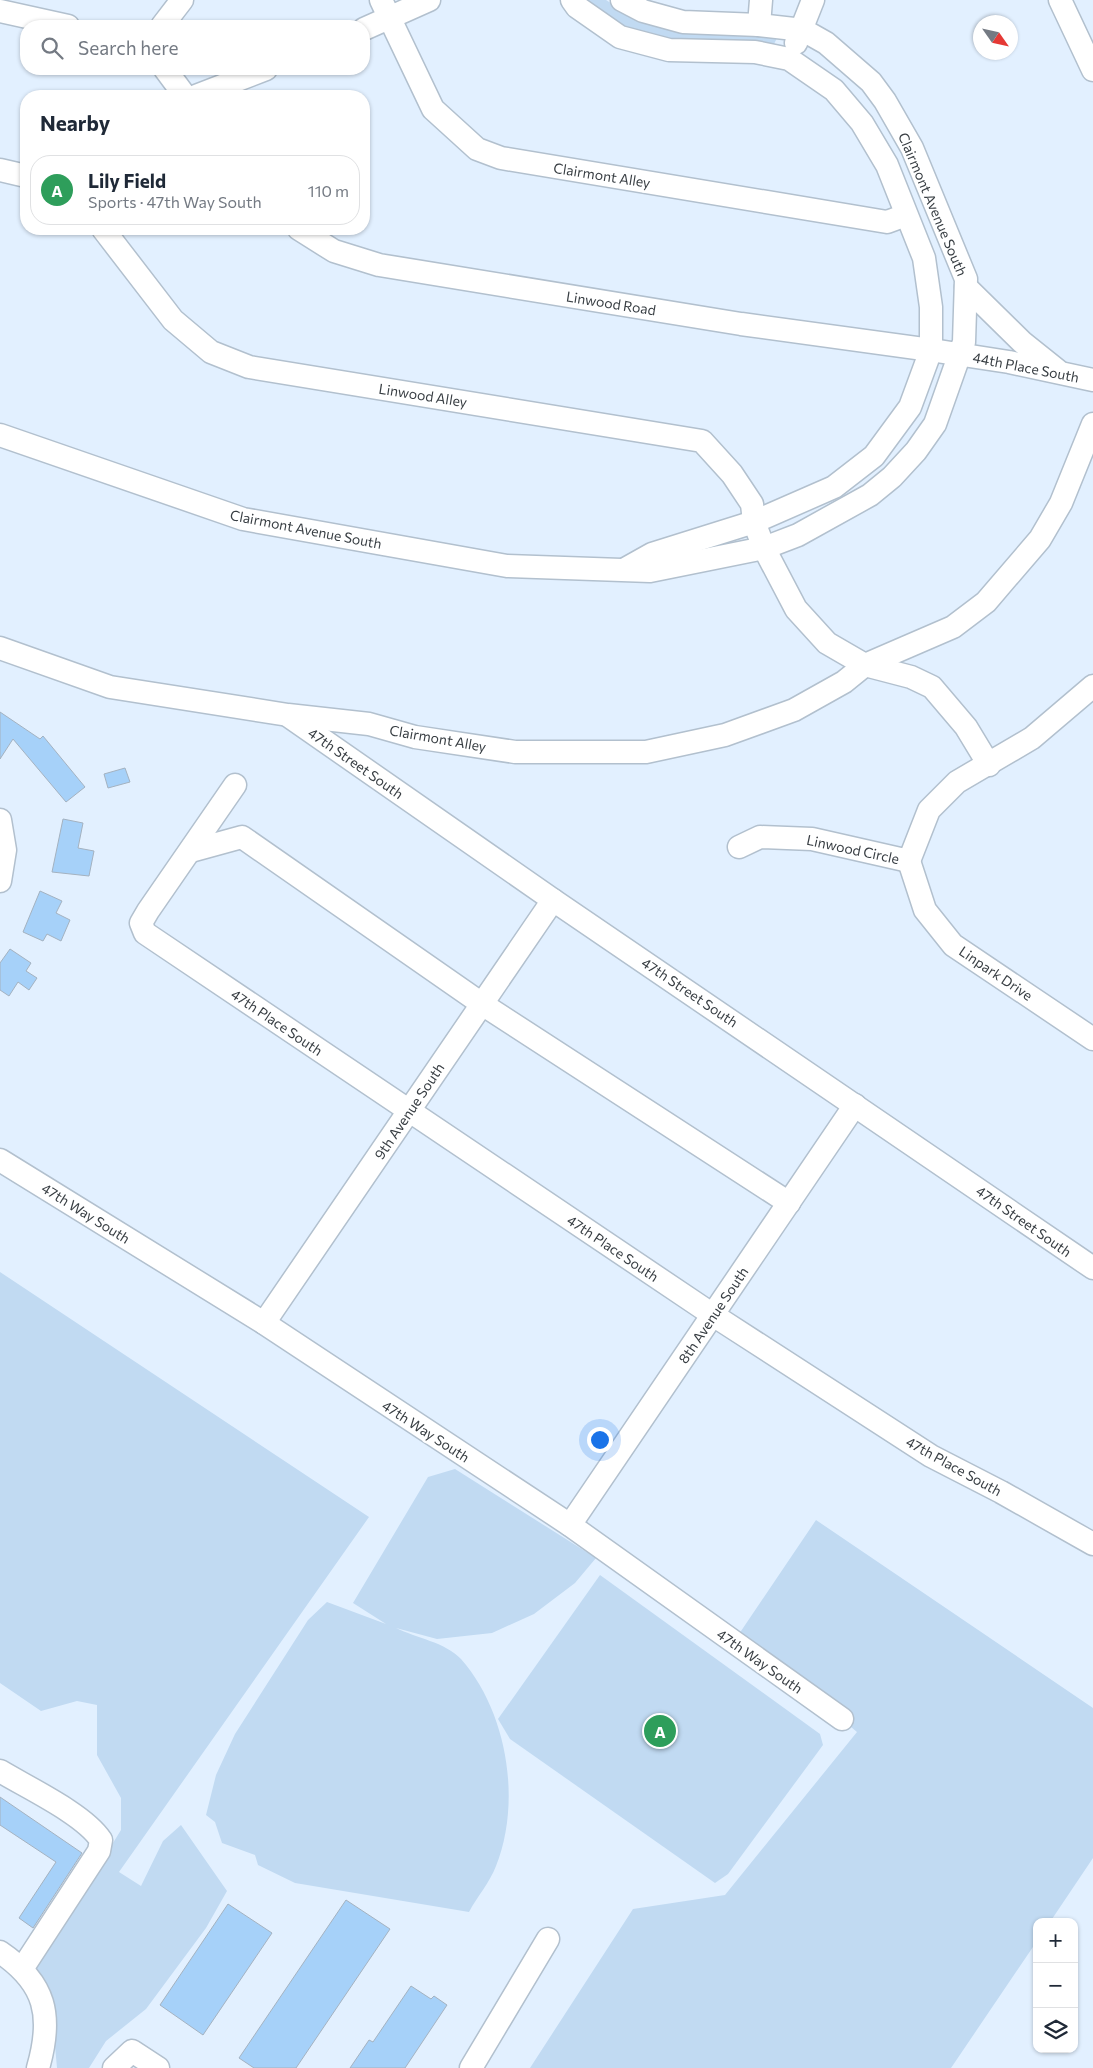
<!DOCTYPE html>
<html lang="en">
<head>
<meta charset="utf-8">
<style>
  :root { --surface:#fff; --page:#f6f6f7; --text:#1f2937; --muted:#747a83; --line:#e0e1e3; --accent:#b04828 }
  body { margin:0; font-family:Commissioner,sans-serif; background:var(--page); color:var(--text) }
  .controls { position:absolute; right:15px; bottom:15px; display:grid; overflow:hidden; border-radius:10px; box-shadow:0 1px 4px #0004 }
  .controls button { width:45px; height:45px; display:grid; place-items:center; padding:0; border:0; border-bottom:1px solid var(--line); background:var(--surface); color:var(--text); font:25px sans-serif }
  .compass { position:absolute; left:973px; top:15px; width:45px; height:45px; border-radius:50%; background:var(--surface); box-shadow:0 1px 4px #0004; rotate:124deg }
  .you { position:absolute; left:599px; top:1439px; width:18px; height:18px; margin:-12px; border:4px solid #fff; border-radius:50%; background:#1a73e8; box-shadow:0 0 0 8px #1a73e833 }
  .badge { display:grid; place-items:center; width:32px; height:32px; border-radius:50%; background:var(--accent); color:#fff; font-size:16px; font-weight:700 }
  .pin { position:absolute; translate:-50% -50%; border:2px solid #fff; box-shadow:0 1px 5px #0006 }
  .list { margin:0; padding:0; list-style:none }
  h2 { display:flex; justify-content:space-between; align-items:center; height:65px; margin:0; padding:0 20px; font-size:21px }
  h2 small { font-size:16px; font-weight:400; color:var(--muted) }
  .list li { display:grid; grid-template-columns:32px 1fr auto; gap:15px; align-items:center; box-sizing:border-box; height:70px; margin:0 10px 10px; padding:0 10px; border:1px solid var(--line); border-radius:20px }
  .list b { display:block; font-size:19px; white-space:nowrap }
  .list p { margin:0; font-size:16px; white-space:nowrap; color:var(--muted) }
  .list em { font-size:16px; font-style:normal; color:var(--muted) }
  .icon { flex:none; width:28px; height:28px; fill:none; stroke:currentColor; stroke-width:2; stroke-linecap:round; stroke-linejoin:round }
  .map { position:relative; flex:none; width:1093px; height:2068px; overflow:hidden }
  .search { position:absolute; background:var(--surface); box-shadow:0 1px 4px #0004; left:20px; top:20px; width:350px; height:55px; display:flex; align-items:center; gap:12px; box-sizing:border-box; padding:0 18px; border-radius:20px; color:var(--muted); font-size:19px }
  .panel { position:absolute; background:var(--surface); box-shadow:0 1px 4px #0004; left:20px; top:90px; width:350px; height:145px; border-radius:20px }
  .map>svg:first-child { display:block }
  .green { fill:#c1daf2 }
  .building { fill:#a6d1f9; stroke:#a4b2c0 }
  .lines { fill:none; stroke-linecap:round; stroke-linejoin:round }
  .minor-casing { stroke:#b2c0ce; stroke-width:25 }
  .minor { stroke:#fff; stroke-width:22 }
  .labels { text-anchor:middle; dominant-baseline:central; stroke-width:5; stroke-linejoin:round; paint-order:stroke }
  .street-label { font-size:14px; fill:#383e43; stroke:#fff }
</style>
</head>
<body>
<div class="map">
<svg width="1093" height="2068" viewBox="0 0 1093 2068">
  <rect width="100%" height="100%" fill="#e2f0ff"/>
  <!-- green -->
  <g class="green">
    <path d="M 576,0 L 606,0 L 620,9 L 775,33 L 777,38 L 774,44 L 767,48 L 713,47 L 620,34 Z"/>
    <path d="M 0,1272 L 369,1517 L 119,1872 L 141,1886 L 163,1841 L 181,1825 L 227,1891 L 206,1928 L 146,2009 L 106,2041 L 89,2068 L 57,2068 L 50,1989 L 35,1969 L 121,1830 L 121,1798 L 97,1755 L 97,1705 L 77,1701 L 41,1711 L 0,1683 Z"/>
    <path d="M 455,1469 L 596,1558 L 575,1583 L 534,1614 L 492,1633 L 437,1639 L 396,1628 C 416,1638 445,1642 461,1659 C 507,1711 522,1801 496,1866 C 490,1882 477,1897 469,1912 L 295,1883 L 258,1865 L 255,1855 L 222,1843 L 215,1822 L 206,1815 L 216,1775 L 235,1734 L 308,1620 L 327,1602 L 386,1624 L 353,1603 L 428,1477 Z"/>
    <path d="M 816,1520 L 1093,1708 L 1093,1858 L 1050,1922 L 1037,1922 L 1037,1941 L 951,2068 L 530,2068 L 633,1909 L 725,1895 L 857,1732 L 739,1634 Z"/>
    <path d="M 600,1575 L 820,1734 L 823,1745 L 728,1874 L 715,1883 L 510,1739 L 498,1719 Z"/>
  </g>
  <!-- building -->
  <g class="building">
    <path d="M 0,712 L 40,739 L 43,736 L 85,787 L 66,802 L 13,739 L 0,759 Z"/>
    <path d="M 125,768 L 130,782 L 108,788 L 104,774 Z"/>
    <path d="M 63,819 L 83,823 L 78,848 L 94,851 L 89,876 L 52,872 Z"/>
    <path d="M 40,891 L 62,901 L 56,913 L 70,920 L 61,941 L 47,934 L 43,941 L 23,932 Z"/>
    <path d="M 10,949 L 31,963 L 26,971 L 37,978 L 29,990 L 18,982 L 9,996 L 0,990 L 0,963 Z"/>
    <path d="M 0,1797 L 82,1853 L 33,1928 L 19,1918 L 56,1862 L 0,1825 Z"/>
    <path d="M 346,1900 L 390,1929 L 296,2068 L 254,2068 L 239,2058 Z"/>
    <path d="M 228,1904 L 272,1933 L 203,2035 L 160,2005 Z"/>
    <path d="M 411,1986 L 431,1999 L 434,1996 L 447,2005 L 405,2068 L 350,2068 L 369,2040 L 373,2042 Z"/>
  </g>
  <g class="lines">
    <defs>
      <g id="minor">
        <path d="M 381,0 L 433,109 L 477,149 L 501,158 L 887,222 L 906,215"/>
        <path d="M 572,0 L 577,7 L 620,37 L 669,50 L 755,52 L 789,59 L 834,90 L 862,123 L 887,165 L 924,258 L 931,307 L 931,350 L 910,407 L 874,456 L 834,487 L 754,522 L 652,554 L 627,568"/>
        <path d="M 1060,0 L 1093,70"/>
        <path d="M 0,11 L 68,26"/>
        <path d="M 759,25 L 761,0"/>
        <path d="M 162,26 L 182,0"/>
        <path d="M 364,29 L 429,0"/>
        <path d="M 796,43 L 813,0"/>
        <path d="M 165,69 L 185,96"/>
        <path d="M 196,96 L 266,69"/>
        <path d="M 0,170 L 26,176"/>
        <path d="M 103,229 L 173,320 L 211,352 L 249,367 L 702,441 L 732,474 L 752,504 L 754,522 L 764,548 L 796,609 L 827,643 L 865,665 L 911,677 L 932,687 L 966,727 L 989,765"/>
        <path d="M 299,229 L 334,251 L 379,265 L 741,324 L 931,350 L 1009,362 L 1093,380"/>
        <path d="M 966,287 L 1022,342 L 1057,370"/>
        <path d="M 0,435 L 243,519 L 507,566 L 650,571 L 764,548 L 798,535 L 870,495 L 892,477 L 916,451 L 935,424 L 964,342 L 966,279 L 912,148 L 885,101 L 871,82 L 826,43 L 803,30 L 759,25 L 683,22 L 643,11 L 622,0"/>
        <path d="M 0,648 L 110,687 L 288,715 L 369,724 L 415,737 L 515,752 L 646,752 L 725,735 L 794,710 L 844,682 L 865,665 L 953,627 L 986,602 L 1040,539 L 1061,503 L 1093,424"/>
        <path d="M 290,717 L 553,900 L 1093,1268"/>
        <path d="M 235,785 L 148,911 L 141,923 L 145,933 L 713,1315 L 931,1456 L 1001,1492 L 1093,1544"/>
        <path d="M 0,820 L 5,850 L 0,881"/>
        <path d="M 739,847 L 760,837 L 812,839 L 909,861"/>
        <path d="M 191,851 L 242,837 L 482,1004 L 789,1203"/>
        <path d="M 909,861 L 925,910 L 953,945 L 1093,1039"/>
        <path d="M 909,861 L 929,810 L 957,782 L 1032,738 L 1093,686"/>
        <path d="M 0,1160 L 264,1323 L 570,1525 L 842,1719"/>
        <path d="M 264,1323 L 553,900"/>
        <path d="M 570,1525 L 855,1105"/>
        <path d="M 0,1771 C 28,1788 84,1814 101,1840 L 99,1851 L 22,1969"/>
        <path d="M 0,1952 C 46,1983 53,2016 38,2068"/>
        <path d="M 114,2068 L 132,2051 L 158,2068"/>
        <path d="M 471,2068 L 548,1939"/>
      </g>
    </defs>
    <!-- minor casing -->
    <use href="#minor" class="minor-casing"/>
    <!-- minor -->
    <use href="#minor" class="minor"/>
  </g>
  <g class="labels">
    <!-- street labels -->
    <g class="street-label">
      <text transform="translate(602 175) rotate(9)">Clairmont Alley</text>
      <text transform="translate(933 204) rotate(67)">Clairmont Avenue South</text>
      <text transform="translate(611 303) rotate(9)">Linwood Road</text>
      <text transform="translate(1026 367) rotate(11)">44th Place South</text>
      <text transform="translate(423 395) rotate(9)">Linwood Alley</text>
      <text transform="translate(306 529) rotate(11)">Clairmont Avenue South</text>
      <text transform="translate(438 738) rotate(10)">Clairmont Alley</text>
      <text transform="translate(356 763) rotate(35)">47th Street South</text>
      <text transform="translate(853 849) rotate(12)">Linwood Circle</text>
      <text transform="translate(996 973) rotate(34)">Linpark Drive</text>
      <text transform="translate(690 992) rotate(34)">47th Street South</text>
      <text transform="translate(277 1022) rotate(34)">47th Place South</text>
      <text transform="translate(409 1111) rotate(-56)">9th Avenue South</text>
      <text transform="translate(86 1213) rotate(32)">47th Way South</text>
      <text transform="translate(1024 1221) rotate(35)">47th Street South</text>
      <text transform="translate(613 1248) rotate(34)">47th Place South</text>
      <text transform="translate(713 1315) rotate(-56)">8th Avenue South</text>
      <text transform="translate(426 1431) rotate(33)">47th Way South</text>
      <text transform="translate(954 1466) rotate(29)">47th Place South</text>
      <text transform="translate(760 1661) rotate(35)">47th Way South</text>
    </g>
  </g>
</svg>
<div class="controls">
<button>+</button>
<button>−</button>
<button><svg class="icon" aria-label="layers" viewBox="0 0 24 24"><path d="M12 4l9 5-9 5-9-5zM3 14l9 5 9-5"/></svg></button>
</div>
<svg class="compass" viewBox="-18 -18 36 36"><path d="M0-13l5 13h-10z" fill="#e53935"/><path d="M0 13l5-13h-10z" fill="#747a83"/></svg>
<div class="you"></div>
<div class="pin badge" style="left:660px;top:1731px;background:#2e9e5b">A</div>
<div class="search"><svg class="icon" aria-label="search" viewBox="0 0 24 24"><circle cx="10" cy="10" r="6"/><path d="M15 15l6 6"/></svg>Search here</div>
<section class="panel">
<h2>Nearby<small></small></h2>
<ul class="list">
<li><span class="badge" style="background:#2e9e5b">A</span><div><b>Lily Field</b><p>Sports · 47th Way South</p></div><em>110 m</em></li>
</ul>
</section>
</div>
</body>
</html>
